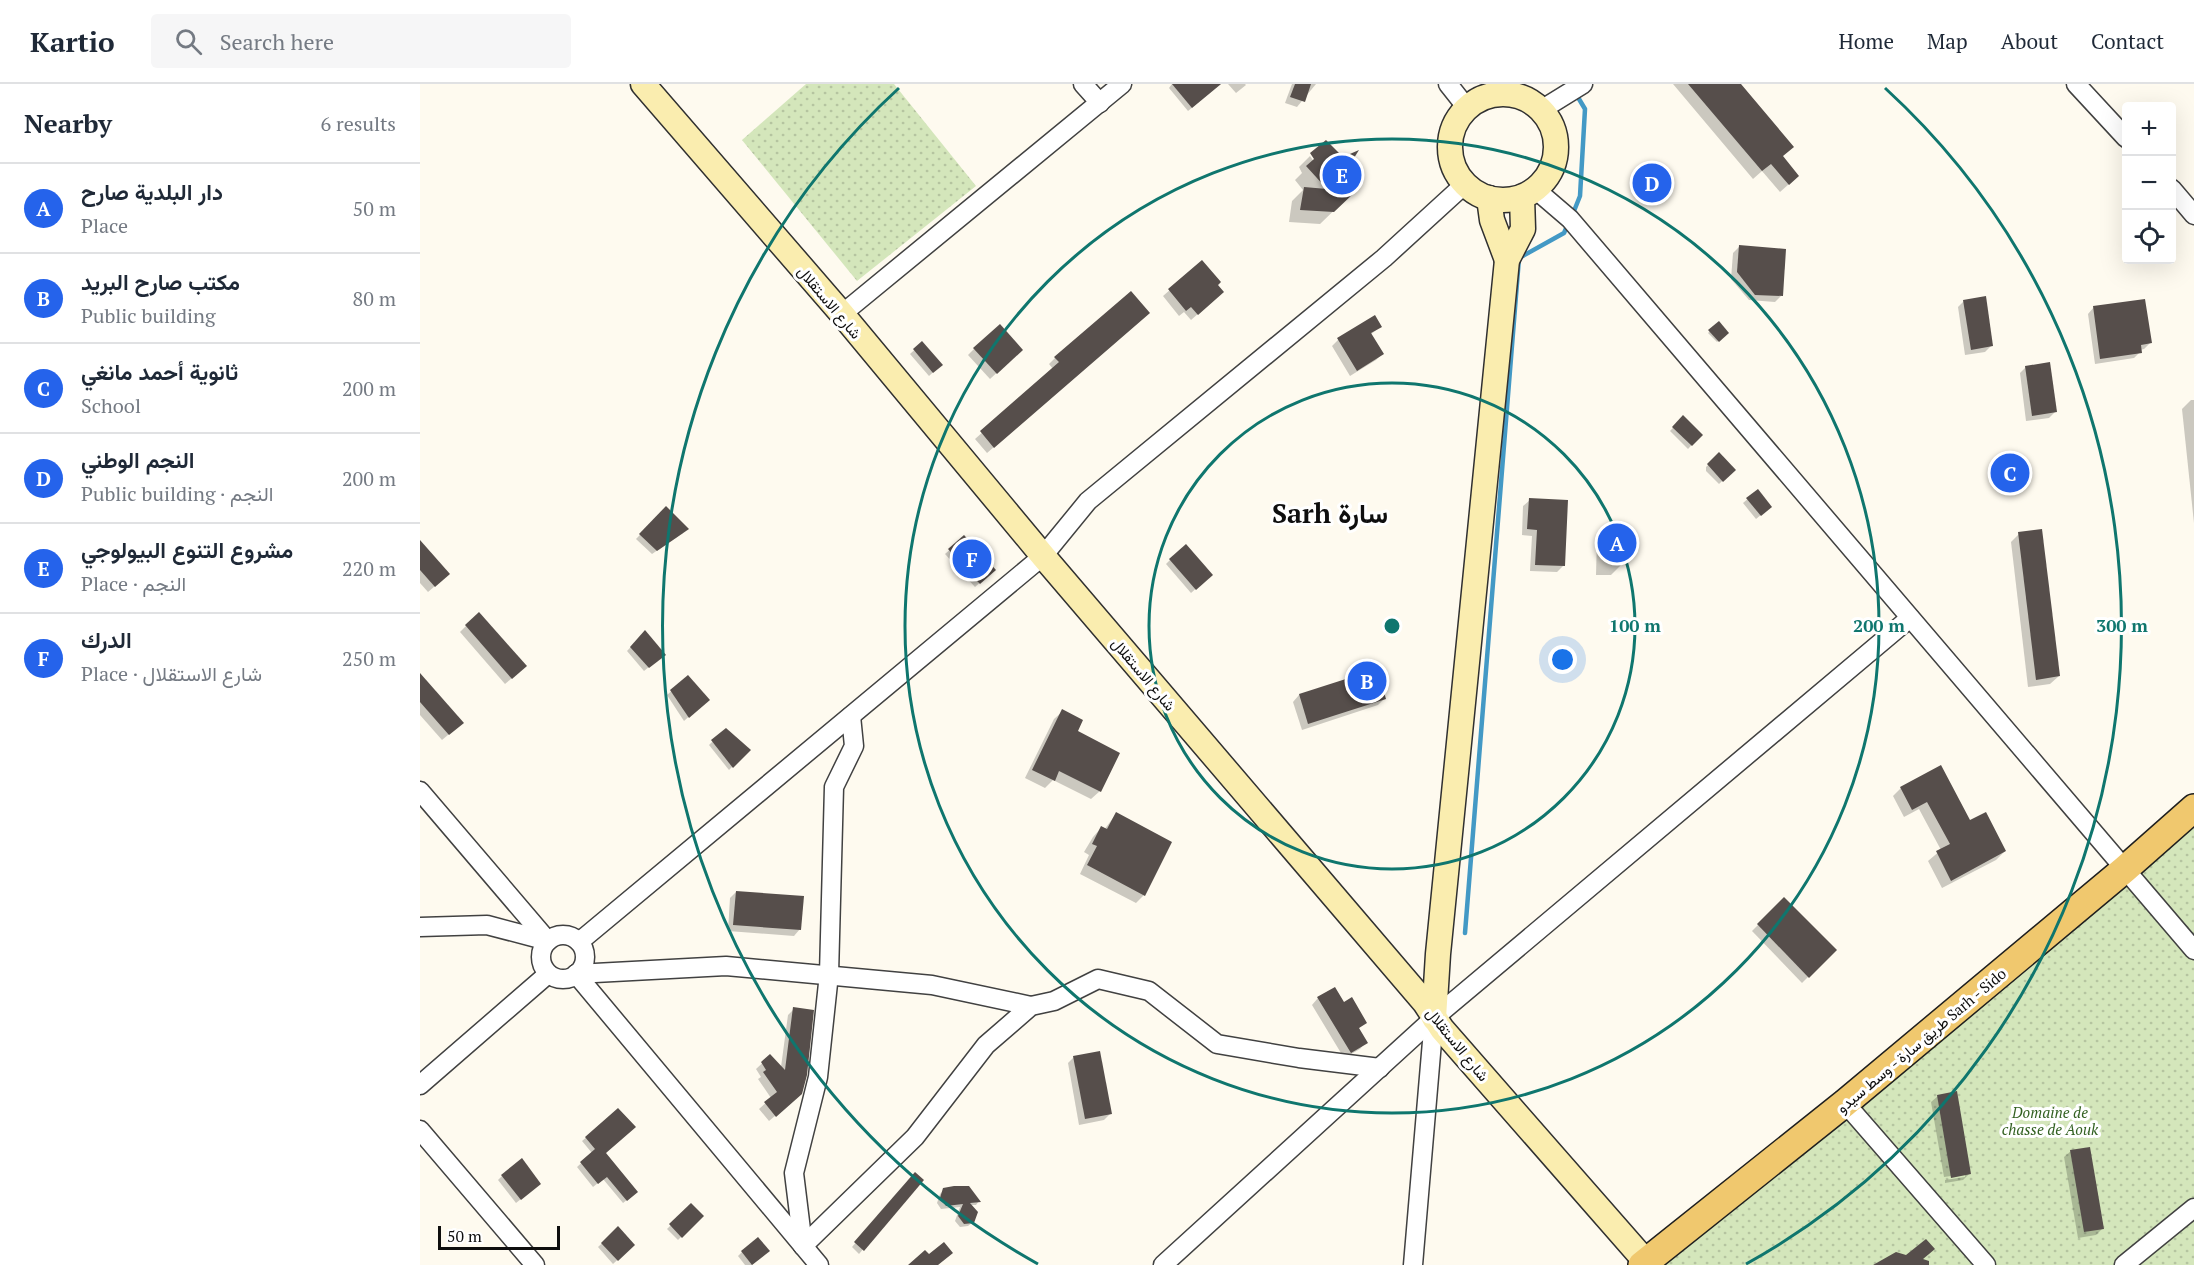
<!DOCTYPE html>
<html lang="en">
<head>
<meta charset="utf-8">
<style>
  :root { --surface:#fff; --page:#f6f6f7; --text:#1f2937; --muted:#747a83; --line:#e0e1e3; --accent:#2563eb }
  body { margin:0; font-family:"PT Serif",Vazirmatn,serif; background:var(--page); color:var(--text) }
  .controls { position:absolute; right:18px; top:18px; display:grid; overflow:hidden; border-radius:6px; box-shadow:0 6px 24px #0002 }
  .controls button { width:54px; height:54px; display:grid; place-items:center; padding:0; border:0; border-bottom:2px solid var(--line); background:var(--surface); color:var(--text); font:30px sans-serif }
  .scale { position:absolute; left:18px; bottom:15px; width:122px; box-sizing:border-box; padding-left:6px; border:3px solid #0e0e0e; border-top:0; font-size:16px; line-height:21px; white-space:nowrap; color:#0e0e0e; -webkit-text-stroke:4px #fff; paint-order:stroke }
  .you { position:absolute; left:1143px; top:576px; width:21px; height:21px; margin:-15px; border:4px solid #fff; border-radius:50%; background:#1a73e8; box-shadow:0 0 0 9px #1a73e833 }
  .badge { display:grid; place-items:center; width:39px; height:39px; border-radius:50%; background:var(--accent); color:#fff; font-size:20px; font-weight:700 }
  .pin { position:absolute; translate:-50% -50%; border:3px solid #fff; box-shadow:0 2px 6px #0006 }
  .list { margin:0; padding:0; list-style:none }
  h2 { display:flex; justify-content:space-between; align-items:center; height:78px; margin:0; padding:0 24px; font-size:26px }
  h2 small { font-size:20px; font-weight:400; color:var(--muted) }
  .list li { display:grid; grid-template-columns:39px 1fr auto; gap:18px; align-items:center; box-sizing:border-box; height:90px; padding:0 24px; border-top:2px solid var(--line) }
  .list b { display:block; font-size:22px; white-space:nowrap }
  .list p { margin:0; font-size:20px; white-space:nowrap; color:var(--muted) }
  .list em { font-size:20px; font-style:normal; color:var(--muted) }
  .icon { flex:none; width:33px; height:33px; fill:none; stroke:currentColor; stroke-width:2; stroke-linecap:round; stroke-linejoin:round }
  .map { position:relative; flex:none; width:1774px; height:1181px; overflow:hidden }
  header { display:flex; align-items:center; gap:36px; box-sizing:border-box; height:84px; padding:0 30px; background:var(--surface); border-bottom:2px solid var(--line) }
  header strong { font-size:28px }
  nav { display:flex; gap:33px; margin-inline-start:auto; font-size:21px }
  .search { width:420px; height:54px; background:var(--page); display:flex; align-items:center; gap:15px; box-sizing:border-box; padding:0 21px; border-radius:6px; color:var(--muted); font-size:22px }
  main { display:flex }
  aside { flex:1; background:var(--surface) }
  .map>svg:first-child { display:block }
  .park { fill:url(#park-dots) }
  .shadow { fill:#0003 }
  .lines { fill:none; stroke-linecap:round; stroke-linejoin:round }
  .stream { stroke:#4399c5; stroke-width:4.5 }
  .building { fill:#564e4b }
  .street-casing { stroke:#414141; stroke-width:21 }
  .secondary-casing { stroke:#303030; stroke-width:27 }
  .primary-casing { stroke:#1f1f1f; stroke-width:30 }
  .street { stroke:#fff; stroke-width:18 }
  .secondary { stroke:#faedaf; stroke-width:24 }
  .primary { stroke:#f0c86e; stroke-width:27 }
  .ring { fill:none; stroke:#0f766e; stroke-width:3 }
  .labels { text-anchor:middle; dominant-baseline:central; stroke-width:6; stroke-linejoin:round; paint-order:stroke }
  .street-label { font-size:15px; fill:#0e0e0e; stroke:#fff }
  .park-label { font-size:15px; font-style:italic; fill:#336122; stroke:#fff }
  .town-label { font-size:27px; font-weight:bold; fill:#0e0e0e; stroke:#fff }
  .centre { fill:#0f766e; stroke:#fff; stroke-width:3 }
  .ring-label { font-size:18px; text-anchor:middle; font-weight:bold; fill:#0f766e; stroke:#fff; stroke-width:6; stroke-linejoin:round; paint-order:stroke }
</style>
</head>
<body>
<header>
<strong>Kartio</strong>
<div class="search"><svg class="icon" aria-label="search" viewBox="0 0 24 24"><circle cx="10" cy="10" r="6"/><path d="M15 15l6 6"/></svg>Search here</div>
<nav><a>Home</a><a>Map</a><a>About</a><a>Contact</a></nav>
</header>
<main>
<aside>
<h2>Nearby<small>6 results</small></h2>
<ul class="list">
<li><span class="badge">A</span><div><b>دار البلدية صارح</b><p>Place</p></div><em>50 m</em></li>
<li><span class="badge">B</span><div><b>مكتب صارح البريد</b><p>Public building</p></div><em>80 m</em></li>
<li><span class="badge">C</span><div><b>ثانوية أحمد مانغي</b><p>School</p></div><em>200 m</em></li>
<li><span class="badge">D</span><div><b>النجم الوطني</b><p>Public building · النجم</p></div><em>200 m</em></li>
<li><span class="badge">E</span><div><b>مشروع التنوع البيولوجي</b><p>Place · النجم</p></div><em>220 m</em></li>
<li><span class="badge">F</span><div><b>الدرك</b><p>Place · شارع الاستقلال</p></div><em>250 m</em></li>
</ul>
</aside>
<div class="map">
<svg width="1774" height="1181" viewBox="0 0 1774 1181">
  <defs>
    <pattern id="park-dots" width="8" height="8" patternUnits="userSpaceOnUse" patternTransform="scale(1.5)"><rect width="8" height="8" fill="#d4e6bb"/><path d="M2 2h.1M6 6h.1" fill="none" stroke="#b5c4a0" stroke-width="1.8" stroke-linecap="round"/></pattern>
  </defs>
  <rect width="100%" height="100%" fill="#fefaef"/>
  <!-- park -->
  <g class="park">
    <path d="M 386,0 L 474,0 L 556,102 L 437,197 L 322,56 Z"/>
    <path d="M 1774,724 L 1774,1181 L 1222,1181 Z"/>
  </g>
  <!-- shadow -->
  <g class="shadow">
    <path d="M 752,0 L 801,0 L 768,27 L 749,4 Z"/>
    <path d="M 808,0 L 825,0 L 826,1 L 816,9 Z"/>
    <path d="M 872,0 L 896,0 L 877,23 L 865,19 Z"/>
    <path d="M 1253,0 L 1319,0 L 1369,100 L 1360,108 L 1342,87 L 1333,95 Z"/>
    <path d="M 890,72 L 897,82 L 927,82 L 930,106 L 932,109 L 900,140 L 869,138 L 872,117 L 883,106 L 875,96 L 882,89 L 879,83 Z"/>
    <path d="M 1319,163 L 1361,212 L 1355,218 L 1329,216 L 1311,195 L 1313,169 Z"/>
    <path d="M 782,178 L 796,201 L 796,214 L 771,236 L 764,228 L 759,232 L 743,212 Z"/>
    <path d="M 1544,217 L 1571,262 L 1565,268 L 1545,271 L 1538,223 Z"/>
    <path d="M 1674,223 L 1730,259 L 1724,265 L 1720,266 L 1720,268 L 1714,274 L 1675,280 L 1668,230 Z"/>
    <path d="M 722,235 L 567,369 L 555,355 L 633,285 L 629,280 L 635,274 Z"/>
    <path d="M 1299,239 L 1307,249 L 1297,258 L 1288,249 Z"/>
    <path d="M 960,243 L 950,251 L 962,270 L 956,276 L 930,292 L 912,262 L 918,256 Z"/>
    <path d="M 502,259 L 521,281 L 509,292 L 490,270 Z"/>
    <path d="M 554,265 L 595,272 L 570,295 L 548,271 Z"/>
    <path d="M 1606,283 L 1635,328 L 1629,334 L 1606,337 L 1600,289 Z"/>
    <path d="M 1771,316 L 1774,316 L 1774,439 L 1762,325 Z"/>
    <path d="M 1263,333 L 1281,351 L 1268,365 L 1250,347 Z"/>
    <path d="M 1299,371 L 1314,386 L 1299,400 L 1286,387 L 1286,383 Z"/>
    <path d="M 1337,407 L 1347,426 L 1336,435 L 1323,419 Z"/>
    <path d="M 1110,416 L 1143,482 L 1137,488 L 1110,487 L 1112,452 L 1102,451 L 1103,422 Z"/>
    <path d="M 246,424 L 263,449 L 232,470 L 216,455 Z"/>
    <path d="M 1190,441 L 1203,479 L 1191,491 L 1176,491 L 1177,454 Z"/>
    <path d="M 1599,450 L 1639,592 L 1630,600 L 1608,603 L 1591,458 Z"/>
    <path d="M 544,453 L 574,486 L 555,503 L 525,470 Z"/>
    <path d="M 0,458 L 22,496 L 8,508 L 0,499 Z"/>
    <path d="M 750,476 L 791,491 L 771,509 L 746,480 Z"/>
    <path d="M 46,542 L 99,588 L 85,600 L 40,548 Z"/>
    <path d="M 225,548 L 240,574 L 224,587 L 207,567 Z"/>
    <path d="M 0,591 L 35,645 L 22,656 L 0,631 Z"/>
    <path d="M 267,593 L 287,616 L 264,637 L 247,611 Z"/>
    <path d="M 879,611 L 965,614 L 958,621 L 882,646 L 873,618 Z"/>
    <path d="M 643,627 L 656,648 L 680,707 L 671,715 L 633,696 L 625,704 L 605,694 L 634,635 Z"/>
    <path d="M 292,658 L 329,666 L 309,686 L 289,661 Z"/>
    <path d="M 1481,704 L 1549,738 L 1585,767 L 1576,776 L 1522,804 L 1508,777 L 1521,766 L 1499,725 L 1484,733 L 1473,712 Z"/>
    <path d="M 696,730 L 724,811 L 716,819 L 660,790 L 669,771 L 664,768 L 673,753 L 681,744 L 684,746 Z"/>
    <path d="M 316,808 L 380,845 L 374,852 L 308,847 L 310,814 Z"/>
    <path d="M 1364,815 L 1415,866 L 1382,899 L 1332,847 Z"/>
    <path d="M 898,914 L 924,920 L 945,938 L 938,945 L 946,958 L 940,965 L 924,974 L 892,921 Z"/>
    <path d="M 374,925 L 374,1016 L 349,1037 L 339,1025 L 351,1014 L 338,995 L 341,993 L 336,985 L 350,972 L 361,983 L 368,931 Z"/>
    <path d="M 654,973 L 690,1030 L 684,1036 L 659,1041 L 648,979 Z"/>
    <path d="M 1518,1012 L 1549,1090 L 1543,1096 L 1525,1099 L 1525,1096 L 1545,1093 L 1545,1090 L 1524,1093 L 1511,1018 Z"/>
    <path d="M 198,1026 L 184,1070 L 212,1112 L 203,1119 L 183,1095 L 173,1103 L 157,1083 L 172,1069 L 162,1057 Z"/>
    <path d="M 1651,1067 L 1682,1145 L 1676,1151 L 1658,1154 L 1644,1073 Z"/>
    <path d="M 82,1092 L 116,1103 L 96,1119 L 78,1096 Z"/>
    <path d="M 491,1094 L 502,1096 L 439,1170 L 432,1163 Z"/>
    <path d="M 524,1106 L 559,1117 L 556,1121 L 551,1121 L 553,1138 L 548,1142 L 540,1143 L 535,1137 L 540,1123 L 521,1125 L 517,1119 L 520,1110 Z"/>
    <path d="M 271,1121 L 282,1132 L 258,1156 L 247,1145 Z"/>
    <path d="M 198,1144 L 213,1161 L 193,1180 L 178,1163 Z"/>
    <path d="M 322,1168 L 344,1171 L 332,1181 L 325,1181 L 318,1172 Z"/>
  </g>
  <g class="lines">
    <!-- stream -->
    <g class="stream">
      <path d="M 1152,132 L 1160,112 L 1165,25 L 1156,10"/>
      <path d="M 1045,849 L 1099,174 L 1144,149 L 1148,140"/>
    </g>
  </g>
  <!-- building -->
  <g class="building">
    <path d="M 752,0 L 801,0 L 772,24 Z"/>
    <path d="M 875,0 L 891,0 L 885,18 L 870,13 Z"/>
    <path d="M 1268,0 L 1321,0 L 1374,63 L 1363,72 L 1379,92 L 1369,101 L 1351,80 L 1342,87 Z"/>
    <path d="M 906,56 L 923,73 L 939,66 L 929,82 L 942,96 L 932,106 L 934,109 L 914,128 L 880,126 L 884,103 L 907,105 L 886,82 L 894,75 L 890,69 Z"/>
    <path d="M 1319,161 L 1366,165 L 1363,212 L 1335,211 L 1317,188 Z"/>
    <path d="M 782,176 L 801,198 L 798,201 L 804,208 L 778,231 L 771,223 L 766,227 L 748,205 Z"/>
    <path d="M 711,207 L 730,229 L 574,364 L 560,347 L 639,278 L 634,273 Z"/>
    <path d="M 1566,212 L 1573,262 L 1551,266 L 1543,216 Z"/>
    <path d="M 1725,215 L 1732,259 L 1721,261 L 1722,269 L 1680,275 L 1673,222 Z"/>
    <path d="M 955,231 L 962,243 L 951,249 L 964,270 L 937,287 L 917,254 Z"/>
    <path d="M 1299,237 L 1309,249 L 1299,258 L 1288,246 Z"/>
    <path d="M 580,240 L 603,266 L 577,290 L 553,264 Z"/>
    <path d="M 502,257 L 523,281 L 513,289 L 493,265 Z"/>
    <path d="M 1630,278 L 1637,328 L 1612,332 L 1605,282 Z"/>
    <path d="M 1263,331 L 1283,351 L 1272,362 L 1252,343 Z"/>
    <path d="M 1299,368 L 1316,386 L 1303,398 L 1287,380 Z"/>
    <path d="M 1338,405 L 1352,423 L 1341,432 L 1326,414 Z"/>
    <path d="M 1109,414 L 1148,416 L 1145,482 L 1115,481 L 1117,446 L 1107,445 Z"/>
    <path d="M 246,422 L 269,445 L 237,467 L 219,450 Z"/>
    <rect x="1189" y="439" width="16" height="40"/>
    <path d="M 1622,445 L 1640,592 L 1616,596 L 1598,448 Z"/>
    <path d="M 544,451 L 576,486 L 560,500 L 528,465 Z"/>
    <path d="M 0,456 L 30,490 L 15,503 L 0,486 Z"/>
    <path d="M 766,460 L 793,491 L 776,506 L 749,475 Z"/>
    <path d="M 59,528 L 107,582 L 92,595 L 45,541 Z"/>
    <path d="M 225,546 L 246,571 L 229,584 L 210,563 Z"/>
    <path d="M 957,585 L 966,615 L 888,640 L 879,610 Z"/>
    <path d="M 0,589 L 44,639 L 29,651 L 0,618 Z"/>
    <path d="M 268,591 L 290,616 L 269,634 L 250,606 Z"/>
    <path d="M 642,625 L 663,636 L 658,647 L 700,669 L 681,708 L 639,687 L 635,697 L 612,686 Z"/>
    <path d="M 306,644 L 331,666 L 313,684 L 291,656 Z"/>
    <path d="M 1521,681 L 1550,736 L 1566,728 L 1586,767 L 1531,797 L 1516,767 L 1530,760 L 1507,718 L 1492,726 L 1480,703 Z"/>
    <path d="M 696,728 L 752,758 L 725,812 L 667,781 L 677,762 L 672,760 L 681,742 L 687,745 Z"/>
    <path d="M 316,807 L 384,812 L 381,846 L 313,841 Z"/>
    <path d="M 1364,813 L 1417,866 L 1389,894 L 1337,840 Z"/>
    <path d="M 915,903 L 924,918 L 932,913 L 947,939 L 939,944 L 948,959 L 931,969 L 897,913 Z"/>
    <path d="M 373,923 L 394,926 L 387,991 L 382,1010 L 356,1033 L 344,1018 L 357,1008 L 343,988 L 346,986 L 341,978 L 350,970 L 365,986 Z"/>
    <path d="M 680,967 L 692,1030 L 665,1035 L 653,972 Z"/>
    <path d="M 1537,1007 L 1551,1090 L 1531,1094 L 1517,1011 Z"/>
    <path d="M 198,1024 L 216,1043 L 186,1069 L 218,1108 L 207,1117 L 187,1093 L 178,1100 L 160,1078 L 175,1065 L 165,1053 Z"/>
    <path d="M 1670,1063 L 1684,1145 L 1664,1148 L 1650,1066 Z"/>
    <path d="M 102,1074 L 121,1100 L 101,1116 L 81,1091 Z"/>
    <path d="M 495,1088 L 504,1096 L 444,1167 L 434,1158 Z"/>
    <path d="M 534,1102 L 549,1102 L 561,1118 L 550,1119 L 558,1128 L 554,1139 L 544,1140 L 538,1132 L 543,1120 L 526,1122 L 520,1114 L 523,1104 Z"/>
    <path d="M 271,1119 L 284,1132 L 262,1154 L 249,1140 Z"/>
    <path d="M 198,1142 L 215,1161 L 198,1177 L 181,1159 Z"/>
    <path d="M 338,1153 L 350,1167 L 332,1181 L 321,1167 Z"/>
    <path d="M 1506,1155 L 1515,1165 L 1503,1175 L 1509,1177 L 1509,1181 L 1453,1181 L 1476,1168 L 1486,1171 Z"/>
    <path d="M 524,1158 L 533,1169 L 518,1181 L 488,1181 L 505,1166 L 509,1170 Z"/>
  </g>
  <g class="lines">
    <defs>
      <g id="street">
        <path d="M 663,0 L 680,19"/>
        <path d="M 1028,0 L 1047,24"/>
        <path d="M 1656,0 L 1706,54"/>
        <path d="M 1121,26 L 1163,0"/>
        <path d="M 1115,105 L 1150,135 L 1774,866"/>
        <path d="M 1752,105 L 1774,131"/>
        <path d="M 422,230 L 702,0"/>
        <path d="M 0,707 L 128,857"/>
        <path d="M 0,843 L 67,841 L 128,857"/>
        <circle cx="143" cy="873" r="22"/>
        <path d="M 159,858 L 623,472 L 668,417 L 964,174 L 1045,100"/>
        <path d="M 156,890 L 306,882 L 512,901 L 611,922"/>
        <path d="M 156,890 L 399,1181"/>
        <path d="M 0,1001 L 128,890"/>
        <path d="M 1425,1019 L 1566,1181"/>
        <path d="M 0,1046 L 115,1181"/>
        <path d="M 383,1162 L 495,1053 L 566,961 L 611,922 L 634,917 L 678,895 L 729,907 L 797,960 L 879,974 L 960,984"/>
        <path d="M 383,1162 L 374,1089 L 398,993 L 409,890 L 414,703 L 434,662 L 431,632"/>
        <path d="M 743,1181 L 1014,934 L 1490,534"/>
        <path d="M 993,1181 L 1014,934"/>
        <path d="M 1704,1181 L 1774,1124"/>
      </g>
      <g id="secondary">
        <path d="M 223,0 L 422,230 L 623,472 L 1005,919 L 1022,945 L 1226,1178"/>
        <circle cx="1083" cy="63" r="53"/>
        <path d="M 1069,114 L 1072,136 L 1087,176"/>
        <path d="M 1014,934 L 1018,870 L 1087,176 L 1103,145 L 1102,113"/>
      </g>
      <path id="primary" d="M 1222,1181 L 1425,1019 L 1705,785 L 1774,724"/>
    </defs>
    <!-- street casing -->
    <use href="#street" class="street-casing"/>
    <!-- secondary casing -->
    <use href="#secondary" class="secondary-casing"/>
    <!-- primary casing -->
    <use href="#primary" class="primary-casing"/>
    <!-- street -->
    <use href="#street" class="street"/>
    <!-- secondary -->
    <use href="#secondary" class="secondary"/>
    <!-- primary -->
    <use href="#primary" class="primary"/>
  </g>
  <!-- distance rings -->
  <g class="ring">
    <circle cx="972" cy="542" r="243"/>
    <circle cx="972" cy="542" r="487"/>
    <path d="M618 1180A730 730 0 0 1 479 4M1465 4A730 730 0 0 1 1326 1180"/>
  </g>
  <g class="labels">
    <!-- street labels -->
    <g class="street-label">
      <text transform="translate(410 218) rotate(50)">شارع الاستقلال</text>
      <text transform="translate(724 590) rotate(50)">شارع الاستقلال</text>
      <text transform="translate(1501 956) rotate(-40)">طريق سارة - وسط سيدو Sarh - Sido</text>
      <text transform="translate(1038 960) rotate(51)">شارع الاستقلال</text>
    </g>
    <!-- park labels -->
    <g class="park-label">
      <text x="1630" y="1028">Domaine de<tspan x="1630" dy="17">chasse de Aouk</tspan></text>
    </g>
    <!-- town labels -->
    <g class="town-label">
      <text x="910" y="429">Sarh سارة</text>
    </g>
  </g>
  <circle cx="972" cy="542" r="9" class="centre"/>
  <g class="ring-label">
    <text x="1215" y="548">100 m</text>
    <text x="1459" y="548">200 m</text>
    <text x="1702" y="548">300 m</text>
  </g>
</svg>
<div class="controls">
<button>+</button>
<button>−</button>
<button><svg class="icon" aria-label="locate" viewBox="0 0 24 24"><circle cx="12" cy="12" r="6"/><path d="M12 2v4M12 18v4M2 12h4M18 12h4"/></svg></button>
</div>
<div class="scale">50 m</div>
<div class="you"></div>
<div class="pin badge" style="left:1197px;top:459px">A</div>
<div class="pin badge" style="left:947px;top:597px">B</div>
<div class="pin badge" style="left:1590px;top:389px">C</div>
<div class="pin badge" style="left:1232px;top:99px">D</div>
<div class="pin badge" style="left:922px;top:91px">E</div>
<div class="pin badge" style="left:552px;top:475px">F</div>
</div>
</main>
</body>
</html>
